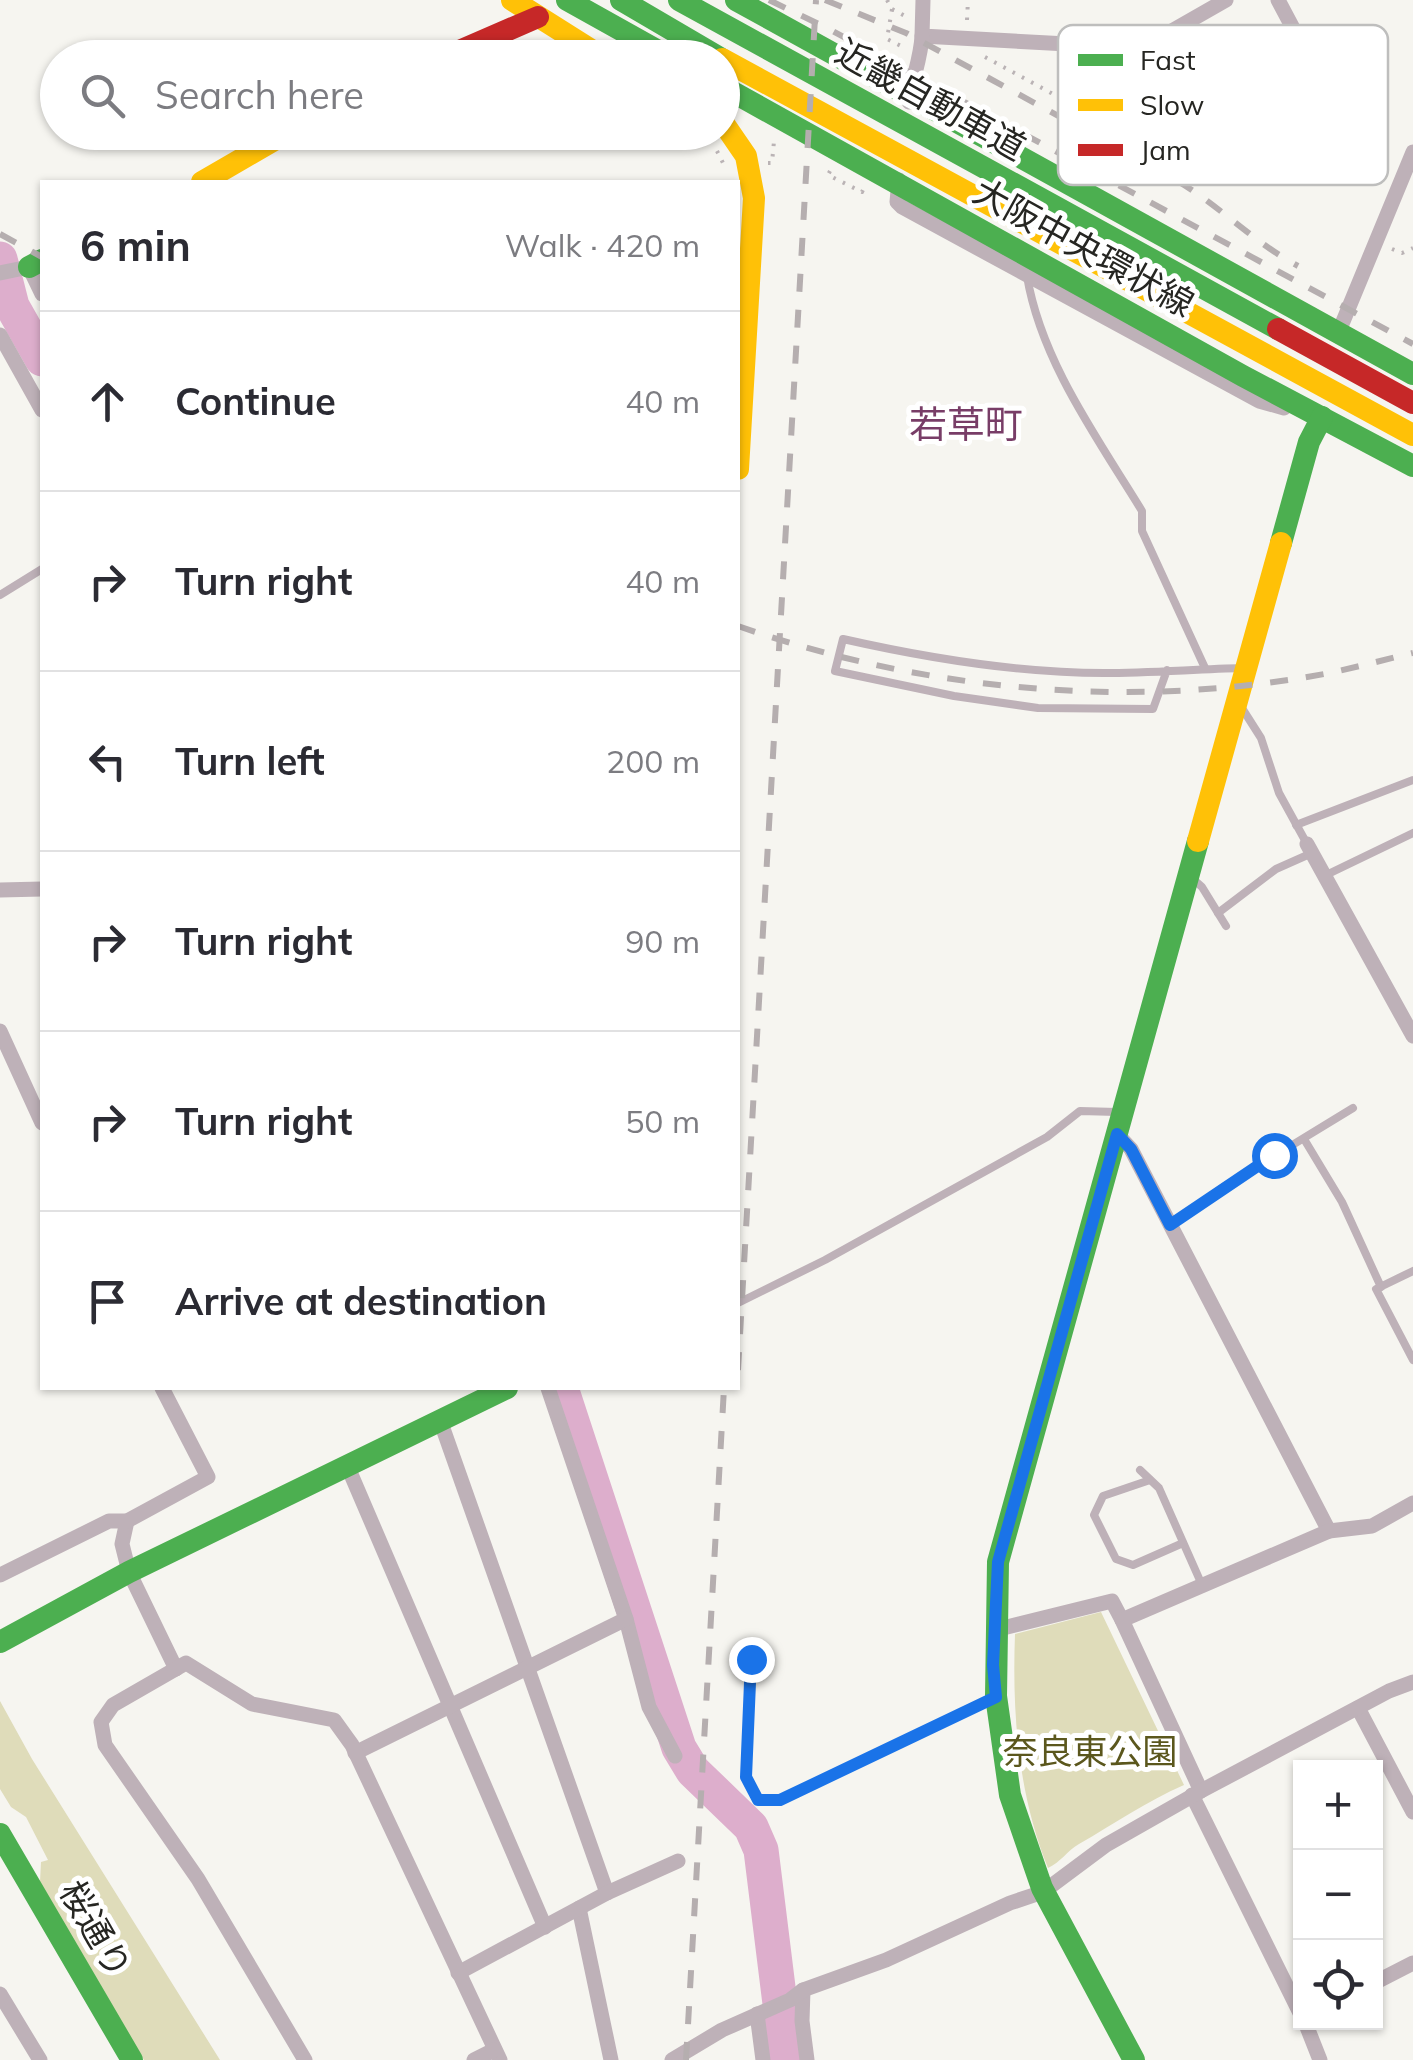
<!DOCTYPE html>
<html lang="en">
<head>
<meta charset="utf-8">
<style>
  :root { --surface:#fff; --page:#f2f2f3; --text:#2b2b33; --muted:#7c7c81; --line:#e1e1e2 }
  body { margin:0; font-family:Mulish,"Noto Sans JP",sans-serif; background:var(--page); color:var(--text) }
  .controls { position:absolute; right:30px; bottom:30px; display:grid; overflow:hidden; border-radius:0px; box-shadow:0 2px 8px #0004 }
  .controls button { width:90px; height:90px; display:grid; place-items:center; padding:0; border:0; border-bottom:2px solid var(--line); background:var(--surface); color:var(--text); font:50px sans-serif }
  .stop { position:absolute; width:30px; height:30px; margin:-22px; border:8px solid #1a73e8; border-radius:50%; background:#fff }
  .stop.end { background:#1a73e8; border-color:#fff; box-shadow:0 2px 10px #0008 }
  .list { margin:0; padding:0; list-style:none }
  h2 { display:flex; justify-content:space-between; align-items:center; height:130px; margin:0; padding:0 40px; font-size:42px }
  h2 small { font-size:32px; font-weight:400; color:var(--muted) }
  .list li { display:grid; grid-template-columns:65px 1fr auto; gap:30px; align-items:center; box-sizing:border-box; height:180px; padding:0 40px; border-top:2px solid var(--line) }
  .list b { display:block; font-size:38px; white-space:nowrap }
  .list em { font-size:32px; font-style:normal; color:var(--muted) }
  .icon { flex:none; width:55px; height:55px; fill:none; stroke:currentColor; stroke-width:2; stroke-linecap:round; stroke-linejoin:round }
  .map { position:relative; flex:none; width:1413px; height:2060px; overflow:hidden }
  .search { position:absolute; background:var(--surface); box-shadow:0 2px 8px #0004; left:40px; top:40px; width:700px; height:110px; display:flex; align-items:center; gap:25px; box-sizing:border-box; padding:0 35px; border-radius:55px; color:var(--muted); font-size:38px }
  .panel { position:absolute; background:var(--surface); box-shadow:0 2px 8px #0004; left:40px; top:180px; width:700px; height:1210px; border-radius:0px }
  .map>svg:first-child { display:block }
  .green { fill:#dfdcba }
  .lines { fill:none; stroke-linecap:round; stroke-linejoin:round }
  .river { stroke:#ddaecc; stroke-width:35 }
  .path { stroke:#bab3b5; stroke-width:4; stroke-dasharray:2.5 8; stroke-linecap:butt }
  .lane { stroke:#beb1b8; stroke-width:8 }
  .street { stroke:#beb1b8; stroke-width:15 }
  .fast { stroke:#4caf50; stroke-width:22 }
  .slow { stroke:#ffc107; stroke-width:22 }
  .jam { stroke:#c62828; stroke-width:22 }
  .rail { stroke:#b5aeaf; stroke-width:6; stroke-dasharray:18 18; stroke-linecap:butt }
  .route { stroke:#1a73e8; stroke-width:12 }
  .labels { text-anchor:middle; dominant-baseline:central; stroke-width:10; stroke-linejoin:round; paint-order:stroke }
  .street-label { font-size:35px; fill:#262622; stroke:#fff }
  .park-label { font-size:35px; fill:#5b571d; stroke:#fff }
  .neighbourhood-label { font-size:38px; fill:#783d67; stroke:#fff }
  .key { fill:#fff; stroke:#bebebd; stroke-width:2.5 }
  .key-label { font-size:28px; fill:#262622 }
</style>
</head>
<body>
<div class="map">
<svg width="1413" height="2060" viewBox="0 0 1413 2060">
  <rect width="100%" height="100%" fill="#f6f5f0"/>
  <!-- green -->
  <g class="green">
    <path d="M 1101,1612 L 1184,1785 C 1147,1801 1114,1824 1079,1844 C 1067,1851 1061,1862 1048,1868 C 1018,1794 1012,1713 1015,1634 Z"/>
    <path d="M 0,1701 L 32,1759 L 220,2060 L 144,2060 L 40,1882 L 41,1862 L 48,1860 L 26,1817 L 11,1807 L 0,1789 Z"/>
  </g>
  <g class="lines">
    <!-- river -->
    <g class="river">
      <path d="M 0,259 L 12,306 L 42,359"/>
      <path d="M 561,1388 L 679,1748 L 693,1771 L 751,1827 L 761,1850 L 787,2060"/>
    </g>
    <!-- path -->
    <g class="path">
      <path d="M 887,0 L 892,9 L 887,39 L 905,48"/>
      <path d="M 892,9 L 907,17"/>
      <path d="M 967,20 L 968,0"/>
      <path d="M 985,57 L 1064,100 L 1085,104"/>
      <path d="M 717,151 L 726,169"/>
      <path d="M 768,163 L 772,163 L 774,141"/>
      <path d="M 830,171 L 828,175 L 862,192 L 863,190"/>
      <path d="M 1392,249 L 1402,253 L 1413,248"/>
    </g>
    <!-- lane -->
    <g class="lane">
      <path d="M 1027,276 C 1041,361 1098,439 1142,511 L 1142,531 L 1205,668"/>
      <path d="M 0,595 L 42,569"/>
      <path d="M 1167,670 L 1153,709 L 1038,708 L 954,696 L 835,671 L 843,639 C 927,658 1017,673 1104,673 C 1150,673 1197,669 1243,668"/>
      <path d="M 1240,705 L 1261,738 L 1279,793 L 1307,844"/>
      <path d="M 1296,825 L 1413,780"/>
      <path d="M 1324,876 L 1413,833"/>
      <path d="M 1193,879 L 1202,887 L 1226,926"/>
      <path d="M 1218,913 L 1276,869 L 1312,853"/>
      <path d="M 1304,1139 L 1342,1202 L 1381,1287"/>
      <path d="M 1172,1224 L 1225,1186 L 1353,1108"/>
      <path d="M 1413,1271 L 1376,1289 L 1413,1360"/>
      <path d="M 738,1303 L 825,1260 L 1047,1137 L 1080,1111 L 1117,1112"/>
      <path d="M 1140,1470 L 1159,1488 L 1202,1585"/>
      <path d="M 1150,1480 L 1103,1496 L 1094,1515 L 1116,1559 L 1133,1565 L 1183,1543"/>
      <path d="M 751,1659 L 746,1777 L 758,1800 L 780,1800 L 992,1699"/>
    </g>
    <!-- street -->
    <g class="street">
      <path d="M 923,0 L 922,36 L 1123,47 L 1163,36 L 1226,0"/>
      <path d="M 1278,0 L 1337,111"/>
      <path d="M 1075,46 L 1074,71 L 1081,82 L 1130,103 C 1153,95 1159,73 1168,53 L 1163,36"/>
      <path d="M 909,102 C 912,79 921,58 922,36"/>
      <path d="M 899,180 L 897,202 L 902,207 L 1259,401 L 1284,408"/>
      <path d="M 0,273 L 29,267 L 42,294"/>
      <path d="M 1342,324 L 1413,152"/>
      <path d="M 0,335 L 42,410"/>
      <path d="M 1307,844 L 1413,1036"/>
      <path d="M 0,890 L 42,889"/>
      <path d="M 0,1031 L 42,1123"/>
      <path d="M 1117,1134 L 1131,1149 L 1329,1531"/>
      <path d="M 548,1388 L 626,1619 L 649,1707 L 675,1756"/>
      <path d="M 440,1420 L 607,1893"/>
      <path d="M 347,1465 L 545,1927"/>
      <path d="M 127,1521 L 122,1544 L 129,1572 L 176,1669"/>
      <path d="M 0,1575 L 109,1521 L 127,1521 L 208,1477 L 162,1388"/>
      <path d="M 995,1630 L 1112,1601 L 1122,1620"/>
      <path d="M 1358,1708 L 1413,1812"/>
      <path d="M 355,1753 L 626,1619"/>
      <path d="M 1201,1791 L 1122,1620 L 1329,1531 L 1372,1526 L 1413,1503"/>
      <path d="M 1192,1795 L 1300,2013"/>
      <path d="M 579,1908 L 611,2060"/>
      <path d="M 458,1973 L 607,1893 L 678,1861"/>
      <path d="M 1376,1982 L 1413,1963"/>
      <path d="M 803,1990 L 802,2021 L 807,2060"/>
      <path d="M 0,1994 L 40,2060"/>
      <path d="M 757,2014 L 763,2060"/>
      <path d="M 1305,2022 L 1320,2060"/>
      <path d="M 305,2060 L 198,1879 L 105,1745 L 101,1722 L 113,1705 L 186,1663 L 252,1704 L 334,1720 L 352,1745 L 500,2060"/>
      <path d="M 474,2060 L 494,2050"/>
      <path d="M 672,2060 L 722,2030 L 790,2000 L 803,1990 L 886,1960 L 1010,1903 L 1043,1892 L 1106,1845 L 1201,1791 L 1389,1691 L 1413,1682"/>
    </g>
    <!-- fast -->
    <g class="fast">
      <path d="M 567,0 L 671,58"/>
      <path d="M 621,0 L 720,58"/>
      <path d="M 679,0 L 1278,329"/>
      <path d="M 736,0 L 1413,374"/>
      <path d="M 722,86 L 1243,376 L 1413,466"/>
      <path d="M 29,267 L 42,260"/>
      <path d="M 1281,543 L 1309,442 L 1322,417"/>
      <path d="M 0,1642 L 129,1572 L 507,1388"/>
      <path d="M 0,1834 L 132,2060"/>
      <path d="M 1134,2060 L 1042,1888 L 1010,1795 L 996,1696 L 998,1562 L 1198,841"/>
    </g>
    <!-- slow -->
    <g class="slow">
      <path d="M 512,0 L 604,58"/>
      <path d="M 722,59 L 1413,435"/>
      <path d="M 722,121 L 746,156 L 754,198 L 738,469"/>
      <path d="M 202,182 L 288,132"/>
      <path d="M 1198,841 L 1281,543"/>
    </g>
    <!-- jam -->
    <g class="jam">
      <path d="M 443,58 L 538,17"/>
      <path d="M 1278,329 L 1413,403"/>
    </g>
    <!-- rail -->
    <g class="rail">
      <path d="M 769,0 L 829,29 L 1413,344"/>
      <path d="M 825,0 L 906,33 L 1176,180 C 1219,205 1253,242 1298,266"/>
      <path d="M 0,234 L 42,257"/>
      <path d="M 738,626 C 923,691 1130,710 1324,674 C 1354,668 1383,660 1413,653"/>
      <path d="M 738,1370 L 816,0"/>
      <path d="M 686,2060 L 724,1388"/>
    </g>
  </g>
  <g class="lines">
    <!-- route -->
    <path class="route" d="M 751,1659 L 746,1777 L 758,1800 L 780,1800 L 996,1697 L 993,1665 L 998,1562 L 1117,1134 L 1131,1149 L 1170,1225 L 1274,1155"/>
  </g>
  <g class="labels">
    <!-- street labels -->
    <g class="street-label">
      <text transform="translate(931 99) rotate(29)">近畿自動車道</text>
      <text transform="translate(1084 247) rotate(29)">大阪中央環状線</text>
      <text transform="translate(96 1929) rotate(60)">桜通り</text>
    </g>
    <!-- park labels -->
    <g class="park-label">
      <text x="1090" y="1751">奈良東公園</text>
    </g>
    <!-- neighbourhood labels -->
    <g class="neighbourhood-label">
      <text x="966" y="424">若草町</text>
    </g>
  </g>
  <!-- legend -->
  <rect x="1058" y="25" width="330" height="160" rx="15" class="key"/>
  <rect x="1078" y="54" width="45" height="12" fill="#4caf50"/>
  <rect x="1078" y="99" width="45" height="12" fill="#ffc107"/>
  <rect x="1078" y="144" width="45" height="12" fill="#c62828"/>
  <g class="key-label">
    <text x="1140" y="70">Fast</text>
    <text x="1140" y="115">Slow</text>
    <text x="1140" y="160">Jam</text>
  </g>
</svg>
<div class="controls">
<button>+</button>
<button>−</button>
<button><svg class="icon" aria-label="locate" viewBox="0 0 24 24"><circle cx="12" cy="12" r="6"/><path d="M12 2v4M12 18v4M2 12h4M18 12h4"/></svg></button>
</div>
<div class="stop" style="left:1274px;top:1155px"></div>
<div class="stop end" style="left:751px;top:1659px"></div>
<div class="search"><svg class="icon" aria-label="search" viewBox="0 0 24 24"><circle cx="10" cy="10" r="6"/><path d="M15 15l6 6"/></svg>Search here</div>
<section class="panel">
<h2>6 min<small>Walk · 420 m</small></h2>
<ul class="list">
<li><svg class="icon" aria-label="ahead" viewBox="0 0 24 24"><path d="M12 20V5M6 11l6-6 6 6"/></svg><div><b>Continue</b></div><em>40 m</em></li>
<li><svg class="icon" aria-label="right" viewBox="0 0 24 24"><path d="M7 20v-9h11M14 6l5 5-5 5"/></svg><div><b>Turn right</b></div><em>40 m</em></li>
<li><svg class="icon" aria-label="left" viewBox="0 0 24 24"><path d="M17 20v-9H6M10 6l-5 5 5 5"/></svg><div><b>Turn left</b></div><em>200 m</em></li>
<li><svg class="icon" aria-label="right" viewBox="0 0 24 24"><path d="M7 20v-9h11M14 6l5 5-5 5"/></svg><div><b>Turn right</b></div><em>90 m</em></li>
<li><svg class="icon" aria-label="right" viewBox="0 0 24 24"><path d="M7 20v-9h11M14 6l5 5-5 5"/></svg><div><b>Turn right</b></div><em>50 m</em></li>
<li><svg class="icon" aria-label="arrive" viewBox="0 0 24 24"><path d="M6 21V4h12l-3 4 3 4H6"/></svg><div><b>Arrive at destination</b></div></li>
</ul>
</section>
</div>
</body>
</html>
